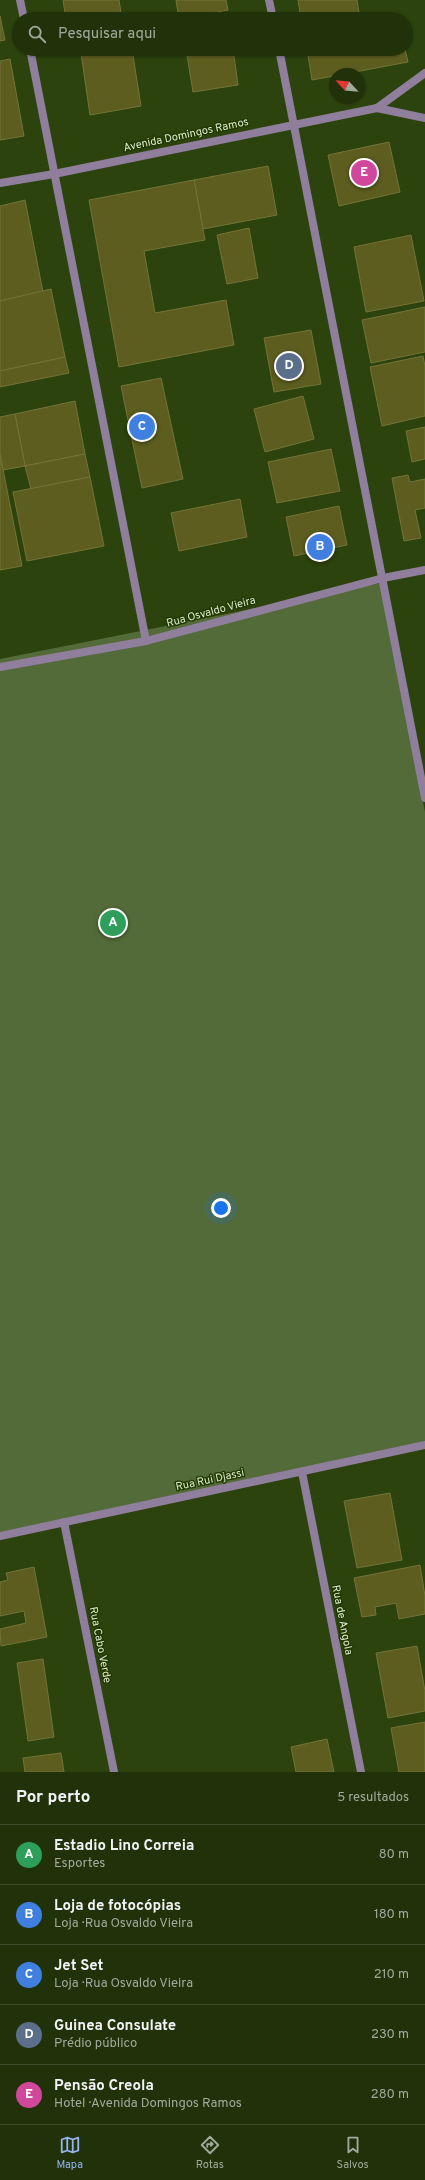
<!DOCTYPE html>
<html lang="pt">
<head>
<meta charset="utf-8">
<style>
  :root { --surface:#21320a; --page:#293a13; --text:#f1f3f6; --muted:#a2aa9c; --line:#3e4d2b; --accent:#95b2f1 }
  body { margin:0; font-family:Overpass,sans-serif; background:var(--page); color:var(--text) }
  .compass { position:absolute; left:329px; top:68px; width:36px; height:36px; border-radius:50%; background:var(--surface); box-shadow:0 1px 3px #0004; rotate:296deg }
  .you { position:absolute; left:221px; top:1208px; width:14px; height:14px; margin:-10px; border:3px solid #fff; border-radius:50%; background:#1a73e8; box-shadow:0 0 0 6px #1a73e833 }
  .badge { display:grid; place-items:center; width:26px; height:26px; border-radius:50%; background:var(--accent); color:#fff; font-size:13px; font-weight:700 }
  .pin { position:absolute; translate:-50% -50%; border:2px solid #fff; box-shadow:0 1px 4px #0006 }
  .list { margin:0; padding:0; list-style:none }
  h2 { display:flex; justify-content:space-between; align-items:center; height:52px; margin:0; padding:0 16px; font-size:17px }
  h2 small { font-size:13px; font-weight:400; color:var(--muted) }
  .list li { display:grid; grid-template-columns:26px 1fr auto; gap:12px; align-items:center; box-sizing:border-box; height:60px; padding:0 16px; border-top:1px solid var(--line) }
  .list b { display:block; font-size:15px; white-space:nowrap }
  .list p { margin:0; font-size:13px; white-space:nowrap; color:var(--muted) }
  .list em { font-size:13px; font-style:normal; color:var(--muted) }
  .icon { flex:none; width:22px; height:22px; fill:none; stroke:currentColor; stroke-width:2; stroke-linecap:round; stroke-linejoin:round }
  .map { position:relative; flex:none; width:425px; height:1772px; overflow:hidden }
  .search { position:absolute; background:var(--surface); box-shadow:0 1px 3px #0004; left:12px; right:12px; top:12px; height:44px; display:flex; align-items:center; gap:10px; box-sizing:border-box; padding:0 14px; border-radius:22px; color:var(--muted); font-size:15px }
  .sheet { height:352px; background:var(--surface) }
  nav { display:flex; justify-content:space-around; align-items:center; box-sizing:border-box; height:56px; border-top:1px solid var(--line); background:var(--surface); font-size:11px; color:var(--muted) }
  nav a { display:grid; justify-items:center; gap:2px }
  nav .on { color:var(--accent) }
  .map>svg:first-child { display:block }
  .green { fill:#536b38 }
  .building { fill:#5c5d1e; stroke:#737438 }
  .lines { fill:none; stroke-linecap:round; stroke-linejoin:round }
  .minor { stroke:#8f7f9c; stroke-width:8 }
  .tertiary { stroke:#8f7f9c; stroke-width:8 }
  .labels { text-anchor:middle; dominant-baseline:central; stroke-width:3; stroke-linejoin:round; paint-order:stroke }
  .street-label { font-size:11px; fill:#dbeacd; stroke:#223901 }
</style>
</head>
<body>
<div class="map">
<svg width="425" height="1772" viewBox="0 0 425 1772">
  <rect width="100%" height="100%" fill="#2c430d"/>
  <!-- green -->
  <path class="green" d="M 381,583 L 425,812 L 425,1445 L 0,1536 L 0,659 Z"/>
  <!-- building -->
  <g class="building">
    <path d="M 63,0 L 119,0 L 122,19 L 66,19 Z"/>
    <path d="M 176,0 L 226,0 L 228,10 L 179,19 Z"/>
    <path d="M 298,0 L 357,0 L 360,19 L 301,19 Z"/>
    <path d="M 0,16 L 5,40 L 0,41 Z"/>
    <path d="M 400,16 L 400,19 L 380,19 Z"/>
    <path d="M 106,49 L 132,49 L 141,106 L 90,115 L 81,53 Z"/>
    <path d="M 186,49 L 233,49 L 238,85 L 193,92 Z"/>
    <path d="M 307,49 L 405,49 L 408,62 L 312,80 Z"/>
    <path d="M 10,59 L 24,136 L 0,140 L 0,61 Z"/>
    <path d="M 389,142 L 400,192 L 339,206 L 328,155 Z"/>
    <path d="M 268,166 L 277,215 L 203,229 L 194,180 Z"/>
    <path d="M 194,180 L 205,240 L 144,251 L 155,313 L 226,300 L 234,345 L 119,367 L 89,200 Z"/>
    <path d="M 25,200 L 43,292 L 0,301 L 0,206 Z"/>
    <path d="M 249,228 L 258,278 L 227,284 L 217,235 Z"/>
    <path d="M 411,235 L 424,301 L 366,312 L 354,247 Z"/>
    <path d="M 51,289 L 65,357 L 0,371 L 0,301 Z"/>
    <path d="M 425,307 L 425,352 L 371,363 L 362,320 Z"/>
    <path d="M 311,330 L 321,384 L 274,392 L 264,338 Z"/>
    <path d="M 423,356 L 425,366 L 425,416 L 382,426 L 370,367 Z"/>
    <path d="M 65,357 L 69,373 L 0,387 L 0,371 Z"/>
    <path d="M 161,378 L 183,479 L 142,488 L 121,386 Z"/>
    <path d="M 303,396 L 314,439 L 265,452 L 254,409 Z"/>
    <path d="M 75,401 L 85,454 L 25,466 L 15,414 Z"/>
    <path d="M 15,414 L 25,466 L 3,470 L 0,454 L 0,417 Z"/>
    <path d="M 425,427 L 425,459 L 412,462 L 406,431 Z"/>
    <path d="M 331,449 L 340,491 L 277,503 L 268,462 Z"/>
    <path d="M 0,454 L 22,566 L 0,570 Z"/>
    <path d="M 85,454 L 90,477 L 31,489 L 25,466 Z"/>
    <path d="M 408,475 L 410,482 L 425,479 L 425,508 L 415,510 L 421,538 L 404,541 L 392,478 Z"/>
    <path d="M 90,477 L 104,546 L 27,561 L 13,492 Z"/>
    <path d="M 240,499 L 247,537 L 179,551 L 171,513 Z"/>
    <path d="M 339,506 L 347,545 L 294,556 L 286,517 Z"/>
    <path d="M 390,1493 L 402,1560 L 357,1568 L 344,1501 Z"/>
    <path d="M 420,1565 L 425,1596 L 425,1614 L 399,1619 L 396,1603 L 375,1607 L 376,1615 L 362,1617 L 354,1578 Z"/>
    <path d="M 34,1567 L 47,1637 L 1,1646 L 0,1629 L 26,1623 L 24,1611 L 0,1616 L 0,1582 L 8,1580 L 6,1573 Z"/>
    <path d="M 417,1646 L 425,1691 L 425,1711 L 388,1718 L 376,1653 Z"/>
    <path d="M 43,1659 L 54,1737 L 28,1741 L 17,1663 Z"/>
    <path d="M 425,1722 L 425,1772 L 399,1772 L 391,1728 Z"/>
    <path d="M 327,1739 L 334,1772 L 296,1772 L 291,1747 Z"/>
    <path d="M 61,1753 L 64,1772 L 25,1772 L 23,1758 Z"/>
  </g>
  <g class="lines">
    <!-- minor -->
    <g class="minor">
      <path d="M 20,0 L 24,19"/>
      <path d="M 269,0 L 273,19"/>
      <path d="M 30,49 L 146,641"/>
      <path d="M 279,49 L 425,798"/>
      <path d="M 377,108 L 425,73"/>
      <path d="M 0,183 L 54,174 L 377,108 L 425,118"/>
      <path d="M 0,667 L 146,641 L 383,578 L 425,570"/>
      <path d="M 302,1472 L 361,1772"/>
      <path d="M 64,1522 L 114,1772"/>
    </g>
    <!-- tertiary -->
    <path class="tertiary" d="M 0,1536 L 425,1445"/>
  </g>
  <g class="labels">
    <!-- street labels -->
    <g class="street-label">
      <text transform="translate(186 135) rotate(-12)">Avenida Domingos Ramos</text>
      <text transform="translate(211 612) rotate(-15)">Rua Osvaldo Vieira</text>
      <text transform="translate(210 1480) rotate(-12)">Rua Rui Djassi</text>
      <text transform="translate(342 1620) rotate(79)">Rua de Angola</text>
      <text transform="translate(100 1645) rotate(79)">Rua Cabo Verde</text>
    </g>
  </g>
</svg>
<svg class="compass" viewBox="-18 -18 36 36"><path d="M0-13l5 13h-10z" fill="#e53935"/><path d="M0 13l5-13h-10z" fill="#a2aa9c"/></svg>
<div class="you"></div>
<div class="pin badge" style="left:113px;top:923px;background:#2e9e5b">A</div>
<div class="pin badge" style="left:320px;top:547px;background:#3f7fe0">B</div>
<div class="pin badge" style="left:142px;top:427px;background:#3f7fe0">C</div>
<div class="pin badge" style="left:289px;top:366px;background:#5c6f8a">D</div>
<div class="pin badge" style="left:364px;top:173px;background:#d1479c">E</div>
<div class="search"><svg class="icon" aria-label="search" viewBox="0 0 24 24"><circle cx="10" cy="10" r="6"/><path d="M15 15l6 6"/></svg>Pesquisar aqui</div>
</div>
<section class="sheet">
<h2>Por perto<small>5 resultados</small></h2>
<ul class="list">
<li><span class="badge" style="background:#2e9e5b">A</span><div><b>Estadio Lino Correia</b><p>Esportes</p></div><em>80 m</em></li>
<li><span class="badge" style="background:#3f7fe0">B</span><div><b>Loja de fotocópias</b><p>Loja · Rua Osvaldo Vieira</p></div><em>180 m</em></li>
<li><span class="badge" style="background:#3f7fe0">C</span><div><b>Jet Set</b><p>Loja · Rua Osvaldo Vieira</p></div><em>210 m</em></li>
<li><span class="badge" style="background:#5c6f8a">D</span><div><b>Guinea Consulate</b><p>Prédio público</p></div><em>230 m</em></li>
<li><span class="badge" style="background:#d1479c">E</span><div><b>Pensão Creola</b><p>Hotel · Avenida Domingos Ramos</p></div><em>280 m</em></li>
</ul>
</section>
<nav>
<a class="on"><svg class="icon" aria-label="map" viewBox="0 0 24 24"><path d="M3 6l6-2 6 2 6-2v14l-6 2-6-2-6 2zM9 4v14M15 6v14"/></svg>Mapa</a>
<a><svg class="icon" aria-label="directions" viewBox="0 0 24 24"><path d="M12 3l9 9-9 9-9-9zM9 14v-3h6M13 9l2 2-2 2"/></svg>Rotas</a>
<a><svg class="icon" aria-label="saved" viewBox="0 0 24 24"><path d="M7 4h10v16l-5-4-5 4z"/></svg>Salvos</a>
</nav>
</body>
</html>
